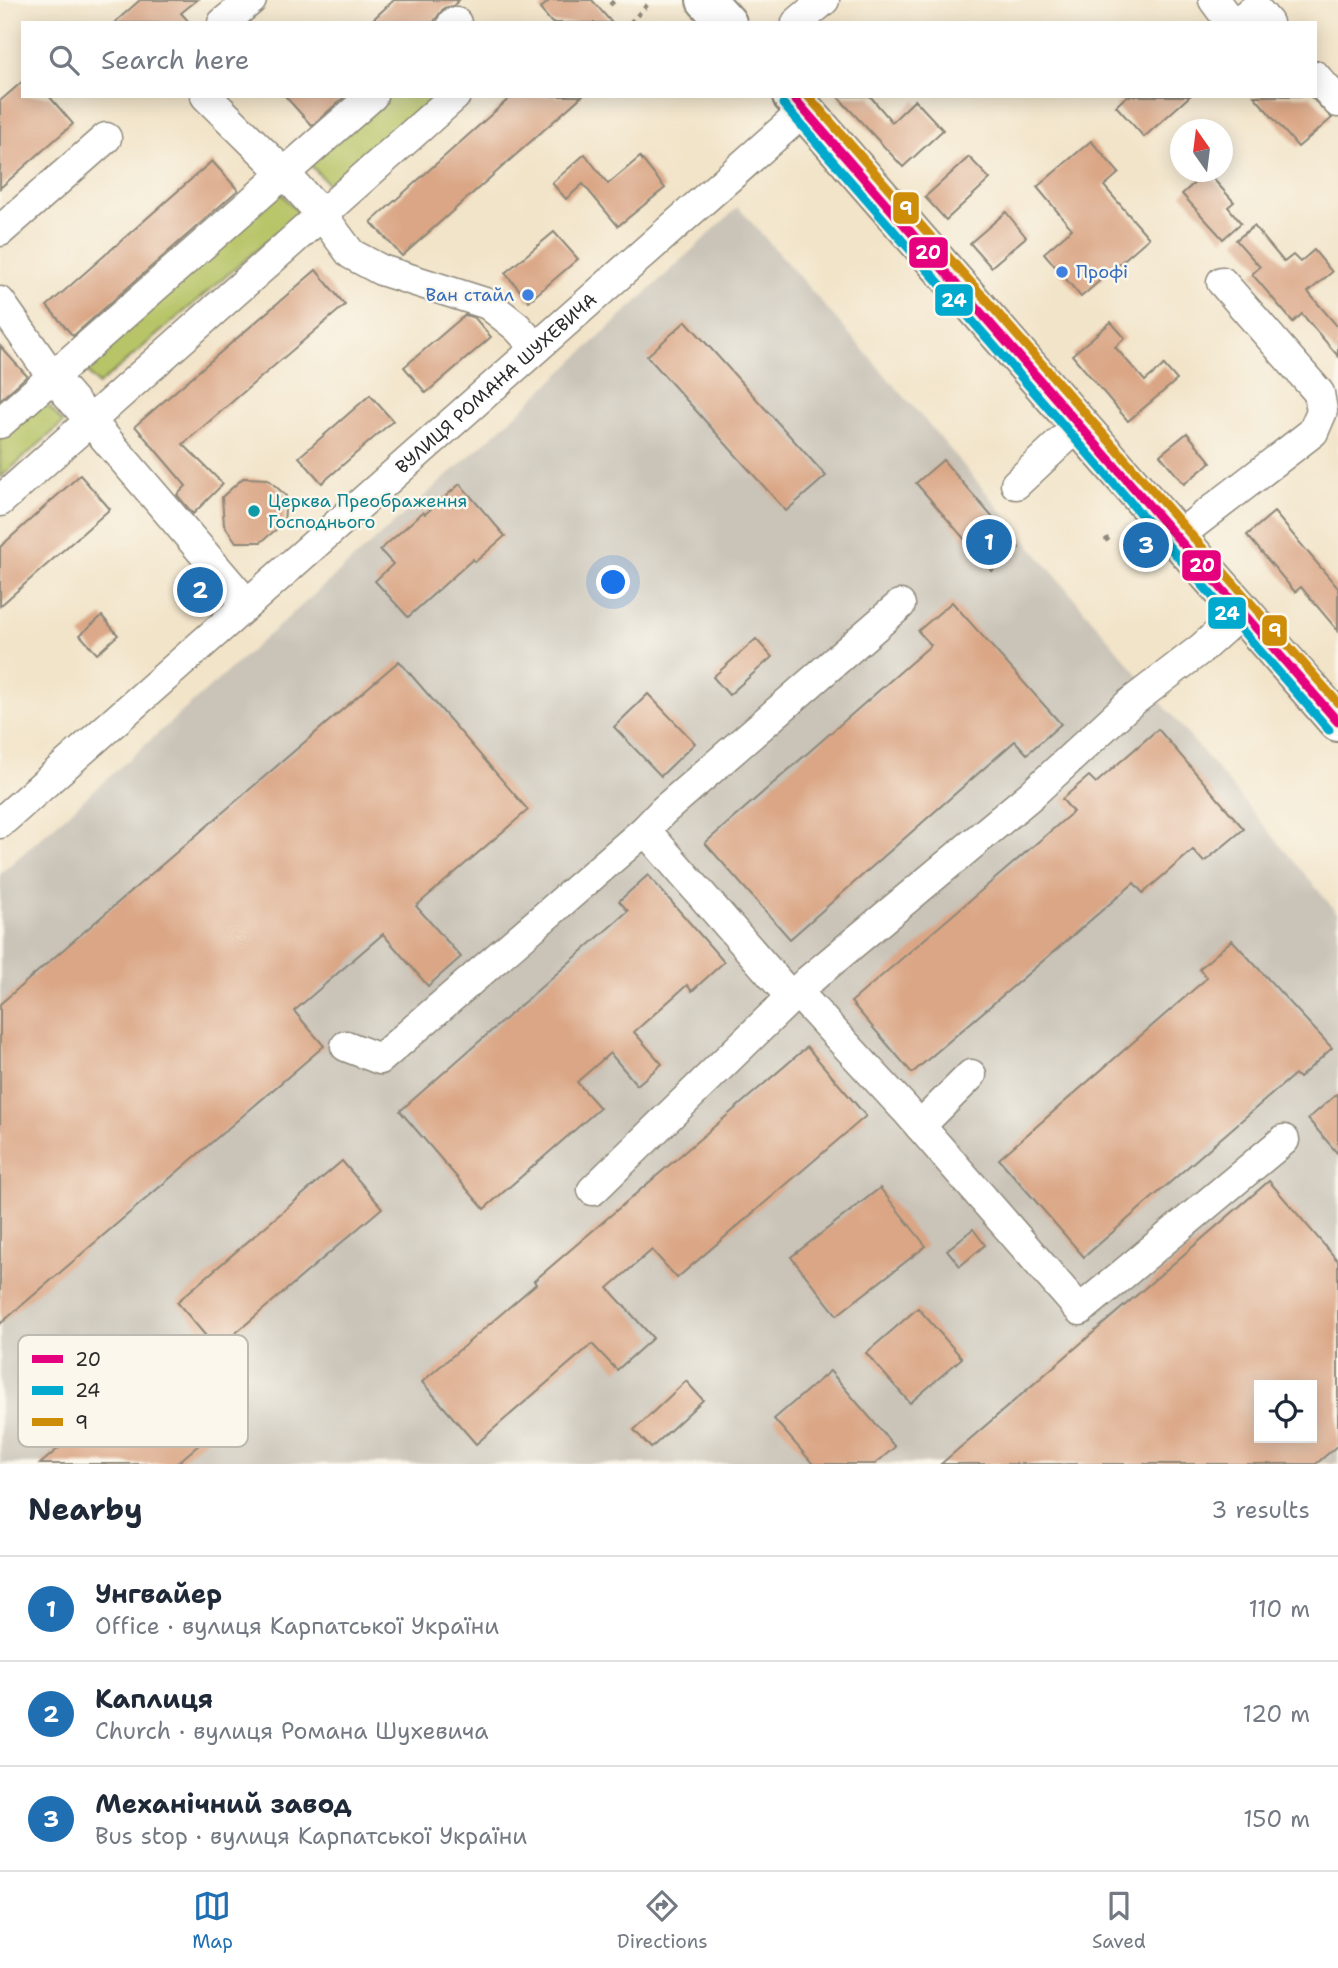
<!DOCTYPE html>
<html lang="en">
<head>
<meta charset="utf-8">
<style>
  :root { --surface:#fff; --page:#f2f2f3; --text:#1f2937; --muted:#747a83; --line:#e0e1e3; --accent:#1f6fb2 }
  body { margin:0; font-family:"Shantell Sans",sans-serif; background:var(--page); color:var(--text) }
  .controls { position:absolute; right:21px; bottom:21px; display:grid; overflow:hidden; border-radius:0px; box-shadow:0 4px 18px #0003 }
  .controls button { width:63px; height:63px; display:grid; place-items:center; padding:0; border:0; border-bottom:2px solid var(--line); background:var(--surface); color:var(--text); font:35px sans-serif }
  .compass { position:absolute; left:1170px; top:119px; width:63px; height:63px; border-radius:50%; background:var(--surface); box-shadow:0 4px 18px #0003; rotate:346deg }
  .you { position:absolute; left:614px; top:583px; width:24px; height:24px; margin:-18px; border:5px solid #fff; border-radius:50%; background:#1a73e8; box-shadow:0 0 0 10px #1a73e833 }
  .badge { display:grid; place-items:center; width:46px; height:46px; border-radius:50%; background:var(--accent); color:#fff; font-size:23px; font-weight:700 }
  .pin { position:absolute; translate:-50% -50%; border:4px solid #fff; box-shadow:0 2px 7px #0006 }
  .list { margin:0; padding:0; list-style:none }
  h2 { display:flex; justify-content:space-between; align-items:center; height:91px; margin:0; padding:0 28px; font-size:30px }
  h2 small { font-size:23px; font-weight:400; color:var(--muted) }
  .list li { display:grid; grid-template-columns:46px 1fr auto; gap:21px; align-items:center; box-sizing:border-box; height:105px; padding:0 28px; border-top:2px solid var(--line) }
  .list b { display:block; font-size:26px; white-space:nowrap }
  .list p { margin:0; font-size:23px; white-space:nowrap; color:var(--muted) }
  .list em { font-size:23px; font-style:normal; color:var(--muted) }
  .icon { flex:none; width:38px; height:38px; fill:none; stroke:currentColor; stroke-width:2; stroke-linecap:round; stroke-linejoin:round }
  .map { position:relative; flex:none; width:1338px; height:1464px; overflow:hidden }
  .search { position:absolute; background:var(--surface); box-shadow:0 4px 18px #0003; left:21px; right:21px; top:21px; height:77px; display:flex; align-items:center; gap:18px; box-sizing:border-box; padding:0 24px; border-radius:0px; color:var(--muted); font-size:26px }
  .sheet { height:406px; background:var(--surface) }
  nav { display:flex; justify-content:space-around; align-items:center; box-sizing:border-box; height:98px; border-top:2px solid var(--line); background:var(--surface); font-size:19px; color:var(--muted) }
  nav a { display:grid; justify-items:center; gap:4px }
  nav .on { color:var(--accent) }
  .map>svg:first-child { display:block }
  .industrial { fill:#c9c3b8; fill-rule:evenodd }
  .green { fill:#b7c567; stroke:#717849; stroke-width:2 }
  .building { fill:#daa685; fill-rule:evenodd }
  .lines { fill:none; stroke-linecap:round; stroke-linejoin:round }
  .minor-casing { stroke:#8e887a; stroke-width:33 }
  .major-casing { stroke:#8e887a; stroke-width:42 }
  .path { stroke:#8e887a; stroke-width:4.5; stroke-dasharray:5 5; stroke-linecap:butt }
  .minor { stroke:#fff; stroke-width:30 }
  .major { stroke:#fff; stroke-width:38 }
  .bus-1-casing { stroke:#fbf7ec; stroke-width:14 }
  .bus-2-casing { stroke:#fbf7ec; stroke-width:14 }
  .bus-3-casing { stroke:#fbf7ec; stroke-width:14 }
  .bus-1 { stroke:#e5007d; stroke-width:9 }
  .bus-2 { stroke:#00a9ce; stroke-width:9 }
  .bus-3 { stroke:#ce8d09; stroke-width:9 }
  .shop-dot { fill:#3f7fe0; stroke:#fbf7ec; stroke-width:2.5 }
  .culture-dot { fill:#0f9aa8; stroke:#fbf7ec; stroke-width:2.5 }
  .labels { text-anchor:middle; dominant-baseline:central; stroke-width:5; stroke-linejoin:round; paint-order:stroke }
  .shop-label { font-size:18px; fill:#366cbe; stroke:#fbf7ec; text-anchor:start }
  .street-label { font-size:18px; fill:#2b2b2b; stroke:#fbf7ec }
  .culture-label { font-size:18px; fill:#0d838f; stroke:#fbf7ec; text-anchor:start }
  .key { fill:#fbf7ec; stroke:#bdbab2; stroke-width:2 }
  .key-label { font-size:19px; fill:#2b2b2b }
  .line-badge { stroke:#fbf7ec; stroke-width:2.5 }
  .badge-label { font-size:19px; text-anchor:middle; font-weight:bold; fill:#fff }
</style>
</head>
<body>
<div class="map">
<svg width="1338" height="1464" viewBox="0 0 1338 1464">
  <rect width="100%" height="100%" fill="#fbf7ec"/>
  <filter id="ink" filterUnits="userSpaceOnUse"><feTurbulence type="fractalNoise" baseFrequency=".0143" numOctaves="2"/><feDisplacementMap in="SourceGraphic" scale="14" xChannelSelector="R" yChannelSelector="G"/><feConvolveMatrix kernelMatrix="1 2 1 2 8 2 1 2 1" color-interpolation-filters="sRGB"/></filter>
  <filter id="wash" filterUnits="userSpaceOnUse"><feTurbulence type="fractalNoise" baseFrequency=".00686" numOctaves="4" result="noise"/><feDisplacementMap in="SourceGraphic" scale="28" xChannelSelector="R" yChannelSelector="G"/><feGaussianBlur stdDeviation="1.57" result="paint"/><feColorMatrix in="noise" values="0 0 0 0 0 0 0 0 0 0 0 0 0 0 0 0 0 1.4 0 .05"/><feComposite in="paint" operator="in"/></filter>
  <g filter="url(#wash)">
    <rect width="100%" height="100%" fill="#f2e4c9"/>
    <!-- industrial -->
    <path class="industrial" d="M 738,207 L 943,441 L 1338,914 L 1338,1463 L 0,1464 L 0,874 L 519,412 ZM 1259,1385 L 1312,1385 L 1312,1438 L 1259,1438 Z"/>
    <!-- green -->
    <g class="green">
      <path d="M 380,96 L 441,96 L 335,192 L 308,162 Z"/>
      <path d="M 276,187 L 299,214 L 98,385 L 78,361 Z"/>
      <path d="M 40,396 L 63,423 L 0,478 L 0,431 Z"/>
    </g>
    <g id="blocks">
      <!-- building -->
      <g class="building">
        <path d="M 140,0 L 197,0 L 181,13 L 190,23 L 114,23 Z"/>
        <path d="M 394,0 L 459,0 L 453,6 L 444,8 L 433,23 L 369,23 Z"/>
        <path d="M 550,0 L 592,0 L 612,23 L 552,23 L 540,9 Z"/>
        <path d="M 23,81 L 23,96 L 49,96 L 73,124 L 0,188 L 0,101 Z"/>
        <path d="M 285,96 L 345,96 L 312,126 Z"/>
        <path d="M 512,96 L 582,96 L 402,256 L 371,222 Z"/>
        <path d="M 837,96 L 870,96 L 892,122 L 915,100 L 943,130 L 903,167 Z"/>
        <path d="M 1127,96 L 1190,96 L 1144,137 L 1116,106 Z"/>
        <path d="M 1254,96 L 1310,96 L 1332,118 L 1298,147 Z"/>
        <path d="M 1091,141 L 1119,173 L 1104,186 L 1149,238 L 1081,297 L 1044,253 L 1072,229 L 1037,187 Z"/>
        <path d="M 585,154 L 608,184 L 640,157 L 665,188 L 618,226 L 583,184 L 566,199 L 552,183 Z"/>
        <path d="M 969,157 L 990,179 L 946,220 L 925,197 Z"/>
        <path d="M 212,161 L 238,190 L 73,336 L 47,306 Z"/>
        <path d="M 1207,172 L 1234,202 L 1228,207 L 1241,223 L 1223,239 L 1182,194 Z"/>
        <path d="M 1006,212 L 1026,237 L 991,267 L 970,243 Z"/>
        <path d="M 1254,226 L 1284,262 L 1293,255 L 1300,262 L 1314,250 L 1332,272 L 1308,292 L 1338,327 L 1338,356 L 1302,314 L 1293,322 L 1252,274 L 1260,267 L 1236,240 Z"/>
        <path d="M 554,232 L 578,259 L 529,301 L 505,273 Z"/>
        <path d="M 316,270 L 345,305 L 183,444 L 223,484 L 193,514 L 177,495 L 186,486 L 135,426 Z"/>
        <path d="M 465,315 L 475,318 L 491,337 L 426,393 L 404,367 Z"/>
        <path d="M 686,321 L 826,476 L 786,511 L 647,356 Z"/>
        <path d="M 1111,322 L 1125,338 L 1115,347 L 1145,381 L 1164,365 L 1177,380 L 1128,421 L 1072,355 Z"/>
        <path d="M 0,346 L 27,376 L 0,400 Z"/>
        <path d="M 370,395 L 393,421 L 322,483 L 299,457 Z"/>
        <path d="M 1187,433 L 1211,462 L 1184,484 L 1160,455 Z"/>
        <path d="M 943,460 L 1019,548 L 992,571 L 916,483 Z"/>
        <path d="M 80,475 L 110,509 L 0,606 L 0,547 Z"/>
        <path d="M 243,478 L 268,479 L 286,496 L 284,523 L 261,542 L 236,542 L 224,525 L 222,497 Z"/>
        <path d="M 460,484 L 505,536 L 475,562 L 473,559 L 408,617 L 375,581 L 393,564 L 380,550 L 423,512 L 425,514 Z"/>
        <path d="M 1274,512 L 1338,588 L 1338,631 L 1301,587 L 1295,592 L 1247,535 Z"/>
        <path d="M 952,602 L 1061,724 L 1027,754 L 1015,741 L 790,939 L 705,843 L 931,645 L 918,631 Z"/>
        <path d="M 102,616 L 118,635 L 97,654 L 80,635 Z"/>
        <path d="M 756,639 L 772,657 L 729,695 L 713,677 Z"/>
        <path d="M 399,661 L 528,810 L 416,906 L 461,957 L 428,986 L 383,934 L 294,1011 L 324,1046 L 0,1324 L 0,1004 Z"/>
        <path d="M 648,694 L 695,743 L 661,776 L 614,727 Z"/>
        <path d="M 1158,729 L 1244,829 L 1204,862 L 1193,850 L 1143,893 L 1134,883 L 912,1073 L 851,1002 L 1073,812 L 1062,799 L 1089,776 L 1096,783 Z"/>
        <path d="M 648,875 L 724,962 L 692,991 L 687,985 L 634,1032 L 662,1064 L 637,1085 L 610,1053 L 577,1082 L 600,1108 L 484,1209 L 400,1111 L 628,911 L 619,901 Z"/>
        <path d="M 1232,940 L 1332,1048 L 1299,1078 L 1295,1074 L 1084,1257 L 999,1159 L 1207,978 L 1199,969 Z"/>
        <path d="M 807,1047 L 866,1116 L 677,1278 L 652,1250 L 608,1288 L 653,1338 L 617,1370 L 592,1344 L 476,1444 L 422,1382 L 536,1284 L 534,1281 Z"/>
        <path d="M 1338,1093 L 1338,1154 L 1308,1119 Z"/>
        <path d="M 342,1161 L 382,1208 L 217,1349 L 177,1302 Z"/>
        <path d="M 1269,1181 L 1338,1261 L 1338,1445 L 1316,1464 L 941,1464 ZM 1259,1385 L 1312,1385 L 1312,1438 L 1259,1438 Z"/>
        <path d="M 880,1188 L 926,1246 L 837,1315 L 791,1257 Z"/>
        <path d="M 973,1229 L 985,1245 L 960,1266 L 947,1250 Z"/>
        <path d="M 918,1308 L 962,1358 L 910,1403 L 866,1353 Z"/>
        <path d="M 173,1352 L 230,1419 L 176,1464 L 40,1464 Z"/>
        <path d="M 830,1371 L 895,1447 L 875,1464 L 813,1464 L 774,1419 Z"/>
        <path d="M 686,1381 L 703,1400 L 651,1448 L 634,1430 Z"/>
      </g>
    </g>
  </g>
  <g filter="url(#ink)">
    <use href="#blocks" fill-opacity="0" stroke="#8e887a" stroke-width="2"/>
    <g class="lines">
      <defs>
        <g id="minor">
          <path d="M 1214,0 L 1231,23"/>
          <path d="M 223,23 L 251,0"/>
          <path d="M 453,23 L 456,23"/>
          <path d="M 797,23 L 824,0"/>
          <path d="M 1234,23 L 1256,9 L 1268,23"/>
          <path d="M 1315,76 L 1338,102"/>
          <path d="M 206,96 L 286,175 L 322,215 L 351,254 L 381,270 L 488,304 L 517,327 L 536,348"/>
          <path d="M 0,231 L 106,138"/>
          <path d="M 0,302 L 52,376 L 247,604"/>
          <path d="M 0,423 L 372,96"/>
          <path d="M 1016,484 L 1079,425"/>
          <path d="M 0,501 L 455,96"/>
          <path d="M 1177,537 L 1313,432 L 1322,411 L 1319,393 L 1222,282"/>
          <path id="s1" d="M 0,823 L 804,111"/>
          <path d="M 645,830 L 791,997"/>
          <path d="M 797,992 L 906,1110 L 1080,1310 L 1284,1140"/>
          <path d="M 346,1046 L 380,1059 L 645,830 L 663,811 L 900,605"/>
          <path d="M 920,1126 L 971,1075"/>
          <path d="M 593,1190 L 808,981 L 1031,795 L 1129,704 L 1202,648 L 1242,612"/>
        </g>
        <g id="major">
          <path d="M 706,0 L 727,23"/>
          <path d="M 792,96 L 1338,722"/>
        </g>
      </defs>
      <!-- minor casing -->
      <use href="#minor" class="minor-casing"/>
      <!-- major casing -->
      <use href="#major" class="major-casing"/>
      <!-- path -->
      <g class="path">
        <path d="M 610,5 L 615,0"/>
        <path d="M 630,23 L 648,4"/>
        <path d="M 1105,541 L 1110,537"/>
      </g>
      <!-- minor -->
      <use href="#minor" class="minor"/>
      <!-- major -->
      <use href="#major" class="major"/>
      <defs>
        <path id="bus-1" d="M 792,96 L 1338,722"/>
        <path id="bus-2" d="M 783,104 L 1329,730"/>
        <path id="bus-3" d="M 808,96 L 1338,703"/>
      </defs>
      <!-- bus-1 casing -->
      <use href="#bus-1" class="bus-1-casing"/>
      <!-- bus-2 casing -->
      <use href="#bus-2" class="bus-2-casing"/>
      <!-- bus-3 casing -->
      <use href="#bus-3" class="bus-3-casing"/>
      <!-- bus-1 -->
      <use href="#bus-1" class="bus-1"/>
      <!-- bus-2 -->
      <use href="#bus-2" class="bus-2"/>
      <!-- bus-3 -->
      <use href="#bus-3" class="bus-3"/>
    </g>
  </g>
  <!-- markers -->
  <g class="shop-dot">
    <circle cx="1062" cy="272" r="7"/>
    <circle cx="528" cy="295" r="7"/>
  </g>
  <circle class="culture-dot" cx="254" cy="511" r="7"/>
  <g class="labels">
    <!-- shop labels -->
    <g class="shop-label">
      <text x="1076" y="272">Профі</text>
      <text x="514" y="295" text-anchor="end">Ван стайл</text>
    </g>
    <!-- street labels -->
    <g class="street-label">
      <text stroke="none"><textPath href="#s1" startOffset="663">ВУЛИЦЯ РОМАНА ШУХЕВИЧА</textPath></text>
    </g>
    <!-- culture labels -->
    <g class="culture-label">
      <text x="268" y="501">Церква Преображення<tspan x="268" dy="21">Господнього</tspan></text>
    </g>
  </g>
  <!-- legend -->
  <rect x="18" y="1335" width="230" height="112" rx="10" class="key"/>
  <rect x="32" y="1355" width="31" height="8" fill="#e5007d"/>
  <rect x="32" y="1386" width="31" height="9" fill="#00a9ce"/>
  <rect x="32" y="1418" width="31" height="8" fill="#ce8d09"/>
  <g class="key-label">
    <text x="75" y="1366">20</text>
    <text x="75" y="1397">24</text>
    <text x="75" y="1429">9</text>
  </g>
  <g class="line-badge">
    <rect x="892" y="191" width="28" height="34" rx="7" fill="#ce8d09"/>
    <rect x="908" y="236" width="41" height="33" rx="7" fill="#e5007d"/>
    <rect x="934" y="283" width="40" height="34" rx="7" fill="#00a9ce"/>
    <rect x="1181" y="549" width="41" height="33" rx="7" fill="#e5007d"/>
    <rect x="1207" y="596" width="40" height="34" rx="7" fill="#00a9ce"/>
    <rect x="1261" y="614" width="27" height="33" rx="7" fill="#ce8d09"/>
  </g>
  <g class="badge-label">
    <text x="906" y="215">9</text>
    <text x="928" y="259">20</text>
    <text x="954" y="307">24</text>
    <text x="1202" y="572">20</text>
    <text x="1227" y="620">24</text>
    <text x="1275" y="637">9</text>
  </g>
</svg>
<div class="controls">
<button><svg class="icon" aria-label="locate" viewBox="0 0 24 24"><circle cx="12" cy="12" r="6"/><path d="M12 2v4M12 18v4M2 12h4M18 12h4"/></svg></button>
</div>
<svg class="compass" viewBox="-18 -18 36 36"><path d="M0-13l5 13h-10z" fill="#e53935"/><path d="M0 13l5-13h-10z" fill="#747a83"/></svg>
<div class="you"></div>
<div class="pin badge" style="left:989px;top:542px">1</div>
<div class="pin badge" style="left:200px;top:590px">2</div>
<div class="pin badge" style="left:1146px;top:545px">3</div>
<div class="search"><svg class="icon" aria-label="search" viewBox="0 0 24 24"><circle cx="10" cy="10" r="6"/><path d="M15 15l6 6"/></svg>Search here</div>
</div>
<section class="sheet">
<h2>Nearby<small>3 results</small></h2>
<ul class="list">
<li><span class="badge">1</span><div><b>Унгвайер</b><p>Office · вулиця Карпатської України</p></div><em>110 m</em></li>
<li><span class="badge">2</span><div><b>Каплиця</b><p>Church · вулиця Романа Шухевича</p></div><em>120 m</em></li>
<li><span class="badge">3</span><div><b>Механічний завод</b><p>Bus stop · вулиця Карпатської України</p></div><em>150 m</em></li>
</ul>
</section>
<nav>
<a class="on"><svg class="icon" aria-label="map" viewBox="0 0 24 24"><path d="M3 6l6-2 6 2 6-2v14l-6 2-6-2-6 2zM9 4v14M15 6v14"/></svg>Map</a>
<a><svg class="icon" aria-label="directions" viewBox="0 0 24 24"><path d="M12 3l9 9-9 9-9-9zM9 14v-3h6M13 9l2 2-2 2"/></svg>Directions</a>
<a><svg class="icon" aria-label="saved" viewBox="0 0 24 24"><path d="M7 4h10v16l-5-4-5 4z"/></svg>Saved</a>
</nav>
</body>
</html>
